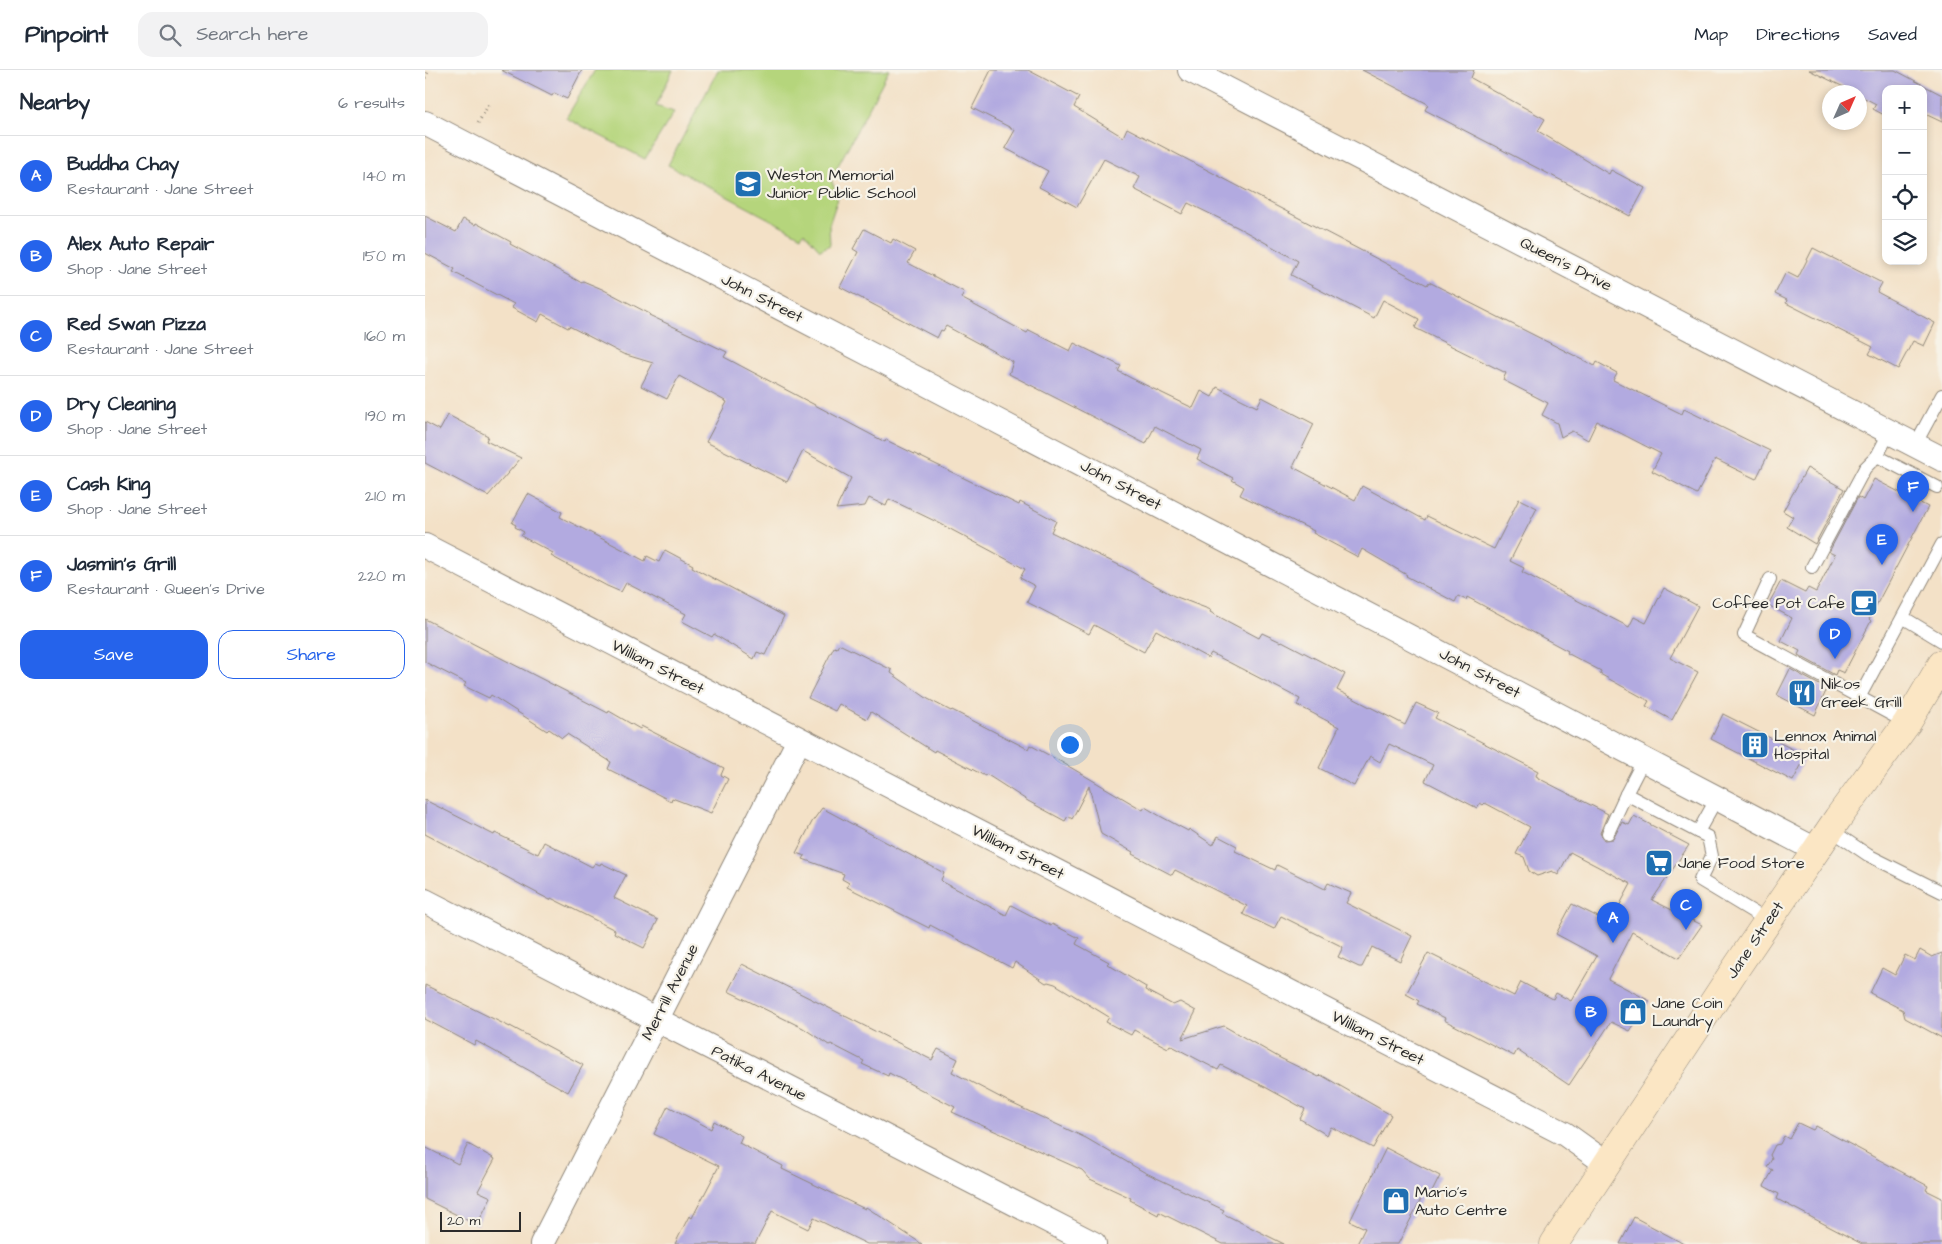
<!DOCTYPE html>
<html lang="en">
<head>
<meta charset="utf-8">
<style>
  :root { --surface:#fff; --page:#f2f2f3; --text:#1f2937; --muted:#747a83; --line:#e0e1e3; --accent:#2563eb }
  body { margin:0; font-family:"Architects Daughter",sans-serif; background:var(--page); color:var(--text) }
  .controls { position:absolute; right:15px; top:15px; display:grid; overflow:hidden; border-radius:10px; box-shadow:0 2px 8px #0003 }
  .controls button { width:45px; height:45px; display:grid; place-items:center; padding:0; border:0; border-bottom:1px solid var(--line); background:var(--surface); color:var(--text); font:25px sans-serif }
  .compass { position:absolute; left:1397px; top:15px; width:45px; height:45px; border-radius:50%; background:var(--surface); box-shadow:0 2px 8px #0003; rotate:45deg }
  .scale { position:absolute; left:15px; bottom:12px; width:81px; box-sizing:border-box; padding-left:5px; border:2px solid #2b2b2b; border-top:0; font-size:14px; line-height:18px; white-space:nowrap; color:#2b2b2b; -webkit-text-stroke:4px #f7f3e8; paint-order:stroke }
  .you { position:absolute; left:644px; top:674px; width:18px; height:18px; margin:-12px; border:4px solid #fff; border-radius:50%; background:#1a73e8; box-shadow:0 0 0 8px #1a73e833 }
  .badge { display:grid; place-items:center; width:32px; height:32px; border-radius:50%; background:var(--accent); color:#fff; font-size:16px; font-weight:700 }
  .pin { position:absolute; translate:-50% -41px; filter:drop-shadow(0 1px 2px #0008) }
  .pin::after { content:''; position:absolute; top:26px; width:18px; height:15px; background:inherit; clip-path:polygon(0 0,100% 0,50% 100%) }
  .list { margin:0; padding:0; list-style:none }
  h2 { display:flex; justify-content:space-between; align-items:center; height:65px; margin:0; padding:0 20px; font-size:21px }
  h2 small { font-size:16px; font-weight:400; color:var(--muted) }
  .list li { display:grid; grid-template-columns:32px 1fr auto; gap:15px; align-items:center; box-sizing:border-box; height:80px; padding:0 20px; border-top:1px solid var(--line) }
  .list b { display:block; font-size:19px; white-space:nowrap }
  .list p { margin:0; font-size:16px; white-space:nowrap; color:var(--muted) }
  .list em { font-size:16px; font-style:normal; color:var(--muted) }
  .actions { display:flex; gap:10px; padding:15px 20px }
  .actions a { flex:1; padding:11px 0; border:1px solid var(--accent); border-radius:15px; text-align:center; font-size:18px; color:var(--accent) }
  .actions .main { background:var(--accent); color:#fff }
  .icon { flex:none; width:28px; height:28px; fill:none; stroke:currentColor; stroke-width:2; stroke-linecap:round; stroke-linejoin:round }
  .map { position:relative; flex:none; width:1517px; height:1174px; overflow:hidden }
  header { display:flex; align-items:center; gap:30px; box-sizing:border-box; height:70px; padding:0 25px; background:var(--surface); border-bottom:1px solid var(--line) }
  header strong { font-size:24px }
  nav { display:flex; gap:28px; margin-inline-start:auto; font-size:18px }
  .search { width:350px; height:45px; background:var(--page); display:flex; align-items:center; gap:12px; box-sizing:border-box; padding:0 18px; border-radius:15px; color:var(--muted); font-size:19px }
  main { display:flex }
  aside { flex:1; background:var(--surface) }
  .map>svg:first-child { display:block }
  .green { fill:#b5d57c; stroke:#708054 }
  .building { fill:#b2aae0 }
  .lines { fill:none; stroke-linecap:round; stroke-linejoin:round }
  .service-casing { stroke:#8f8679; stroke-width:14 }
  .minor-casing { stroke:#8f8679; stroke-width:26 }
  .secondary-casing { stroke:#8f8679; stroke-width:29 }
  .path { stroke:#8f8679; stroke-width:3; stroke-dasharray:1 4; stroke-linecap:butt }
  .service { stroke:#fff; stroke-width:12 }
  .minor { stroke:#fff; stroke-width:24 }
  .secondary { stroke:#fbe6c4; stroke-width:28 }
  .labels { text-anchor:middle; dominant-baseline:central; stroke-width:4.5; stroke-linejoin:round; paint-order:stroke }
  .poi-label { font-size:16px; fill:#2b2b2b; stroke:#f7f3e8; text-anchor:start }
  .street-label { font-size:16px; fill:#2b2b2b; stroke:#f7f3e8 }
</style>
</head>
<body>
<header>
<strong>Pinpoint</strong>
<div class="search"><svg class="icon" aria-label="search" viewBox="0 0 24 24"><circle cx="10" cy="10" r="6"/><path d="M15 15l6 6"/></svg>Search here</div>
<nav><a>Map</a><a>Directions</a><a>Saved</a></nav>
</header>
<main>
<aside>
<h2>Nearby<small>6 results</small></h2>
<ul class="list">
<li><span class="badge">A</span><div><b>Buddha Chay</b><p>Restaurant · Jane Street</p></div><em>140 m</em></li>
<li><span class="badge">B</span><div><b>Alex Auto Repair</b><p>Shop · Jane Street</p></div><em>150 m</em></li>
<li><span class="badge">C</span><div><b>Red Swan Pizza</b><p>Restaurant · Jane Street</p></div><em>160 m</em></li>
<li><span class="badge">D</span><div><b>Dry Cleaning</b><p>Shop · Jane Street</p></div><em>190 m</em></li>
<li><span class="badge">E</span><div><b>Cash King</b><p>Shop · Jane Street</p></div><em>210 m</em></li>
<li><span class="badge">F</span><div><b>Jasmin's Grill</b><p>Restaurant · Queen's Drive</p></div><em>220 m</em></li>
</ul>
<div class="actions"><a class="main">Save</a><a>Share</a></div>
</aside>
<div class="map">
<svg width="1517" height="1174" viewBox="0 0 1517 1174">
  <rect width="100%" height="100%" fill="#f7f3e8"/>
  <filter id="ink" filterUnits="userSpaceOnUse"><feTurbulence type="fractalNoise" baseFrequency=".02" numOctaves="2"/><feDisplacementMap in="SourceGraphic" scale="10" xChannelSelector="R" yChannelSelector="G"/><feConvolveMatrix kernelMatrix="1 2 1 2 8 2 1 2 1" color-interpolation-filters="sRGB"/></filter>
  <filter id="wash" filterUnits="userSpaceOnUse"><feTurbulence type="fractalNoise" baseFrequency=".0096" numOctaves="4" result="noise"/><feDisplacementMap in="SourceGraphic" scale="20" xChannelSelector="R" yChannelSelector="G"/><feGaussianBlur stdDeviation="1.12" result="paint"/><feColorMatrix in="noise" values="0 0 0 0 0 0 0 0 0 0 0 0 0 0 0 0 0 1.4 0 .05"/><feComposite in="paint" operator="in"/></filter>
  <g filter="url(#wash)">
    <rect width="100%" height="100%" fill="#f3e1c7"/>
    <!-- green -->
    <g class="green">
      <path d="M 170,0 L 248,0 L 231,36 L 249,42 L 220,89 L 141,48 Z"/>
      <path d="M 293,0 L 464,0 L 406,109 L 413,128 L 404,155 L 405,175 L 395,180 L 379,162 L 376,166 L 243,95 Z"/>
    </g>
    <g id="blocks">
      <!-- building -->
      <g class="building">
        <path d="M 76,0 L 157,0 L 142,29 L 129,23 L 127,26 Z"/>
        <path d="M 566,0 L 603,0 L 654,27 L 649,37 L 698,67 L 702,58 L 1002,215 L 1004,212 L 1170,296 L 1172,292 L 1192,303 L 1188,310 L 1257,344 L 1259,339 L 1345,381 L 1331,409 L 1290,389 L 1272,424 L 1227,401 L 1236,384 L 1172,351 L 1163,370 L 1147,361 L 1136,367 L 1132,353 L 1117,345 L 1123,333 L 1078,310 L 1081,303 L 990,258 L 994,249 L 958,230 L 949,248 L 866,205 L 873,191 L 814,158 L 763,133 L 757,144 L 709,119 L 715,107 L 679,89 L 652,137 L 614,117 L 623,101 L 580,78 L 590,60 L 547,38 Z"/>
        <path d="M 937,0 L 1049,0 L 1046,8 L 1120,49 L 1113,61 L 1184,104 L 1186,100 L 1220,118 L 1205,146 L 1000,40 L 1003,34 Z"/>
        <path d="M 1384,0 L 1470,0 L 1517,25 L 1517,52 L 1498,43 L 1498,19 L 1461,19 L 1461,46 L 1448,39 L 1451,34 L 1434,25 L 1434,22 L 1429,22 Z"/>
        <path d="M 0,146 L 31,162 L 38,149 L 50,155 L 51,153 L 86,172 L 85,174 L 157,213 L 158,211 L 177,219 L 225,244 L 224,245 L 302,282 L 299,287 L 460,372 L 461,370 L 594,435 L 595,432 L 631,451 L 626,462 L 696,496 L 749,526 L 786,540 L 785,542 L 834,568 L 837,563 L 856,572 L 857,571 L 920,604 L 912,620 L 980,655 L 991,633 L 1013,643 L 1010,648 L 1113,701 L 1111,706 L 1113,707 L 1113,708 L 1183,744 L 1175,763 L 1179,770 L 1188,769 L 1197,752 L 1204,755 L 1209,746 L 1264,775 L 1227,830 L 1277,855 L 1254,888 L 1207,862 L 1183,909 L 1225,931 L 1205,961 L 1186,952 L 1144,1015 L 1092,980 L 1089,986 L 1019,950 L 1020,948 L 992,934 L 994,931 L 981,924 L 1003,883 L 1089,926 L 1096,912 L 1128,929 L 1131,923 L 1146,931 L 1172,886 L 1131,864 L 1147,834 L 1185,853 L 1206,814 L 1145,782 L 1133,805 L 1127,801 L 1112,806 L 1104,801 L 1099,787 L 1091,784 L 1105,757 L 1060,733 L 1058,735 L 1055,733 L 1052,738 L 1000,711 L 1008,695 L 964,674 L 955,692 L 945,686 L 929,716 L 894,698 L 914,657 L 872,635 L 875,629 L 786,583 L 783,588 L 731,560 L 719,582 L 669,555 L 664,564 L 602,532 L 610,516 L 595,508 L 600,499 L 514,453 L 464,429 L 461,436 L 444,428 L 440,436 L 411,439 L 426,408 L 378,381 L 362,412 L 281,372 L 302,332 L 254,306 L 242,329 L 216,316 L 228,293 L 198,284 L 144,256 L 143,258 L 117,244 L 113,252 L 87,238 L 89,234 L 28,202 L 30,199 L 0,183 Z"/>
        <path d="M 439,159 L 466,173 L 468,169 L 490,181 L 483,193 L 539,222 L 536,228 L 602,263 L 604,260 L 645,281 L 649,273 L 696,296 L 693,301 L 706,308 L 768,338 L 776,321 L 787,327 L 792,317 L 832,337 L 837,327 L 889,354 L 868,397 L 930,430 L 937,416 L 1000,450 L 1002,446 L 1069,479 L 1094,429 L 1112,438 L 1085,491 L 1099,498 L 1097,502 L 1204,557 L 1209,547 L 1221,553 L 1239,518 L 1273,536 L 1245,588 L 1273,602 L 1247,650 L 1221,636 L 1224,631 L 1175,604 L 1176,601 L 1142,583 L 1143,581 L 1042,527 L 1041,530 L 1033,526 L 1030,532 L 981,506 L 982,505 L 937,479 L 933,487 L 888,463 L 889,461 L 815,425 L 819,417 L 807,410 L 808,408 L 772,389 L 776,380 L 730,356 L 721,374 L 584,304 L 588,292 L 521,256 L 518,261 L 516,260 L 512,268 L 415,217 L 433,182 L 428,179 Z"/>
        <path d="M 1388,178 L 1457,213 L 1452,222 L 1510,253 L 1499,276 L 1488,271 L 1473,299 L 1444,284 L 1448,277 L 1361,233 L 1362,230 L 1350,224 L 1361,202 L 1373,208 Z"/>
        <path d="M 23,345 L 63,366 L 61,371 L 96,388 L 63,426 L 0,393 L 0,352 L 15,360 Z"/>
        <path d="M 1382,398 L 1419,419 L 1390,474 L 1362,457 L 1368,447 L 1358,441 Z"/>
        <path d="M 1449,409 L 1503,437 L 1444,549 L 1446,551 L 1419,603 L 1412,600 L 1410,605 L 1373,585 L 1375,581 L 1356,571 L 1367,548 L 1343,535 L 1356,511 L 1380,523 L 1383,518 L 1391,522 L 1410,485 L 1404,482 L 1433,427 L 1438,430 Z"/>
        <path d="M 103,424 L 137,442 L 135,447 L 220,491 L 222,486 L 234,492 L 240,480 L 268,495 L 267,497 L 359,546 L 340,585 L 332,582 L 329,589 L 289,564 L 287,567 L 257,551 L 261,544 L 201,513 L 196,522 L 182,516 L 126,486 L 128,483 L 96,466 L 99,462 L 90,457 L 91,455 L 87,453 Z"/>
        <path d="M 0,549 L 183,643 L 184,641 L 215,659 L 216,656 L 299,698 L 296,705 L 303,709 L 286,743 L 247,728 L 246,731 L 183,699 L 186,692 L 142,664 L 137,668 L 124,659 L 122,661 L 66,625 L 64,628 L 39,616 L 41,613 L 0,592 Z"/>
        <path d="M 414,574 L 467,600 L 466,603 L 503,629 L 526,641 L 527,640 L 603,679 L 605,675 L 633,690 L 718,740 L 720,737 L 735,746 L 763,761 L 764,759 L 788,775 L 793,766 L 812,776 L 810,781 L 850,800 L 852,795 L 900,819 L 903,813 L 926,823 L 921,833 L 987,866 L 975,891 L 947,877 L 937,897 L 934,897 L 913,887 L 918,877 L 856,846 L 849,859 L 818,844 L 822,836 L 750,800 L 747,805 L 707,784 L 708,782 L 676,764 L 664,716 L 647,749 L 643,746 L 640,751 L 603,731 L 561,704 L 560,706 L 510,680 L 509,682 L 446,642 L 442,649 L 414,634 L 410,641 L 383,628 L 409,577 L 412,578 Z"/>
        <path d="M 1365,599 L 1402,619 L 1390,645 L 1352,625 Z"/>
        <path d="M 1298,644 L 1381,686 L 1368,711 L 1286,669 Z"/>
        <path d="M 0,730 L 69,765 L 70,763 L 113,784 L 119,772 L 167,797 L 170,793 L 175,795 L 176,793 L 201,805 L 189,828 L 233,850 L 219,878 L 189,863 L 190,860 L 126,828 L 125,830 L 0,764 Z"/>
        <path d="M 397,738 L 519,803 L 516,810 L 518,812 L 581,845 L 586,835 L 626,856 L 627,854 L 654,868 L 651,874 L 684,892 L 682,894 L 721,917 L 720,920 L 748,935 L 755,932 L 771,941 L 757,969 L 799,956 L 855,988 L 894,1007 L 896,1005 L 966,1045 L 948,1078 L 906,1057 L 902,1065 L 875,1049 L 880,1039 L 840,1017 L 796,995 L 793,1000 L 745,975 L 743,978 L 709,960 L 706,965 L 681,952 L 684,947 L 630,914 L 623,912 L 621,913 L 590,892 L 587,898 L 505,855 L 504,858 L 422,817 L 424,813 L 417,809 L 419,804 L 378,789 L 380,786 L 371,783 L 387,752 Z"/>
        <path d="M 1495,880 L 1507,887 L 1517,883 L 1517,968 L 1480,948 L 1478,940 L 1445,923 L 1457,898 L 1470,905 L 1480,885 L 1490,890 Z"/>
        <path d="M 317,894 L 507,990 L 513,979 L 533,989 L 527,1002 L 586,1033 L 661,1068 L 719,1102 L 799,1140 L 797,1143 L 859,1174 L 798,1174 L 734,1142 L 733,1145 L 705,1130 L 706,1128 L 665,1109 L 657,1100 L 527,1042 L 530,1037 L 464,1003 L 463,1006 L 437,994 L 439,991 L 406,974 L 404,975 L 378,958 L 303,921 Z"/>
        <path d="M 0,915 L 85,957 L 85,956 L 158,995 L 143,1022 L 51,971 L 49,975 L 0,949 Z"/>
        <path d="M 243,1036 L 286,1059 L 289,1051 L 317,1066 L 314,1073 L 358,1096 L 357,1099 L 440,1139 L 441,1137 L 497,1174 L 442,1174 L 389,1148 L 383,1159 L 347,1141 L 330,1174 L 250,1174 L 264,1146 L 267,1148 L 294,1096 L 229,1064 Z"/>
        <path d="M 1373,1053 L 1388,1060 L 1391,1056 L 1503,1116 L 1501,1120 L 1517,1128 L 1517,1174 L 1437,1174 L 1352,1129 L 1354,1124 L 1339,1116 L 1348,1100 L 1342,1097 L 1347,1089 L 1345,1085 L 1350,1075 L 1355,1074 L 1359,1066 L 1364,1069 Z"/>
        <path d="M 43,1074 L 70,1089 L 53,1121 L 66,1127 L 52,1155 L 0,1129 L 0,1077 L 33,1094 Z"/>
        <path d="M 961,1078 L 1015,1106 L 1004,1128 L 998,1125 L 973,1174 L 932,1174 L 940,1158 L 925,1151 Z"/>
        <path d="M 1209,1147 L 1259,1174 L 1195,1174 Z"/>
      </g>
    </g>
  </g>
  <g filter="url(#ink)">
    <use href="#blocks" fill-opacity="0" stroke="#8f8679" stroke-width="1"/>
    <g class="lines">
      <defs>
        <g id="service">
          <path d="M 1465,361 L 1452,386 L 1512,417"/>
          <path d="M 1490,375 L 1517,325"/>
          <path d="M 1387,497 L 1440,398 L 1452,386"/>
          <path d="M 1345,509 L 1319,565 L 1482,653"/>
          <path d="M 1479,548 L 1517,571"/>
          <path d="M 1435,626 L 1517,474"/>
          <path d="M 1219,689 L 1201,724 L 1273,762"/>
          <path d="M 1292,728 L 1273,762 L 1283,767 L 1287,786 L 1275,810 L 1343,851"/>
          <path d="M 1406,760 L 1443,785 L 1517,822"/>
          <path d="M 1183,763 L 1201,724"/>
        </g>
        <g id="minor">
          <path d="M 765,0 L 1517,389"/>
          <path d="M 0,53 L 458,291 L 1391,780"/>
          <path d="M 0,476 L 1140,1064 L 1182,1094"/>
          <path d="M 0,831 L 669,1174"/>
          <path d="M 117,1174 L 374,670"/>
        </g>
        <path id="secondary" d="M 1129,1174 L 1311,898 L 1413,748 L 1482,653 L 1517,594"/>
      </defs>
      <!-- service casing -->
      <use href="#service" class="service-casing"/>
      <!-- minor casing -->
      <use href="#minor" class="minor-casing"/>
      <!-- secondary casing -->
      <use href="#secondary" class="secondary-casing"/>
      <!-- path -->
      <g class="path">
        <path d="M 0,8 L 4,0"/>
        <path d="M 53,53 L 64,34"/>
      </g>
      <!-- service -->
      <use href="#service" class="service"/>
      <!-- minor -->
      <use href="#minor" class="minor"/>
      <!-- secondary -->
      <use href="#secondary" class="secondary"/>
    </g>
  </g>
  <!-- icons -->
  <defs>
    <symbol id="school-square" viewBox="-11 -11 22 22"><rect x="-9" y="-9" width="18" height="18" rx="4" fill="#1f6fb2" stroke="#f7f3e8"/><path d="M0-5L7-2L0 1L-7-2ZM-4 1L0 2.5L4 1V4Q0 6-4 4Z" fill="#fff"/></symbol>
    <symbol id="cafe-square" viewBox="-11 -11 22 22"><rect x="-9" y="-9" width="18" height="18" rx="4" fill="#1f6fb2" stroke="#f7f3e8"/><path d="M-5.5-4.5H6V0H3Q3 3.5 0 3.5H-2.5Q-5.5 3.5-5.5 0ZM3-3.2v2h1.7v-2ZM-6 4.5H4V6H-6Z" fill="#fff"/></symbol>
    <symbol id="restaurant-square" viewBox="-11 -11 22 22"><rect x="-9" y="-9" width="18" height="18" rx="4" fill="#1f6fb2" stroke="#f7f3e8"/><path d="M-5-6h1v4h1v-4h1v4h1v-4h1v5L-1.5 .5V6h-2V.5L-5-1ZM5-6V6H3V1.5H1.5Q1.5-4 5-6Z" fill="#fff"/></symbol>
    <symbol id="building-square" viewBox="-11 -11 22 22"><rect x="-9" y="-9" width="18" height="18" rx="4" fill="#1f6fb2" stroke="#f7f3e8"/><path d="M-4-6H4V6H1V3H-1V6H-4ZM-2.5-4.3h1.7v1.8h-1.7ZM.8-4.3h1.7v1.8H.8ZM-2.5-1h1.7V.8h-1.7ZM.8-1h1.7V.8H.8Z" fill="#fff"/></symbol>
    <symbol id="supermarket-square" viewBox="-11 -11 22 22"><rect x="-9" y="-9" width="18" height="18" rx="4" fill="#1f6fb2" stroke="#f7f3e8"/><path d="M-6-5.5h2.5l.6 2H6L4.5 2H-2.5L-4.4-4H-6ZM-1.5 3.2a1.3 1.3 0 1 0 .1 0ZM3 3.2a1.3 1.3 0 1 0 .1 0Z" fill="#fff"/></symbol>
    <symbol id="shop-square" viewBox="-11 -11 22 22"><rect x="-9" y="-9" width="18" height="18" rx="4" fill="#1f6fb2" stroke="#f7f3e8"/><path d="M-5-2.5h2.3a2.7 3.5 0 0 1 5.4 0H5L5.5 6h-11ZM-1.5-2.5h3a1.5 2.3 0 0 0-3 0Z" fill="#fff"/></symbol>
  </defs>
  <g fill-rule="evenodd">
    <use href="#school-square" x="307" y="98" width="32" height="32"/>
    <use href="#cafe-square" x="1423" y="517" width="32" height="32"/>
    <use href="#restaurant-square" x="1361" y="607" width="32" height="32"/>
    <use href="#building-square" x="1314" y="659" width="32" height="32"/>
    <use href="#supermarket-square" x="1218" y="777" width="32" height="32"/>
    <use href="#shop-square" x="1192" y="926" width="32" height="32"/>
    <use href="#shop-square" x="955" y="1115" width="32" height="32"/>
  </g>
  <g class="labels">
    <!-- poi labels -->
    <g class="poi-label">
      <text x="342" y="105">Weston Memorial<tspan x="342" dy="18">Junior Public School</tspan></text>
      <text x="1420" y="533" text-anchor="end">Coffee Pot Cafe</text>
      <text x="1396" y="614">Nikos<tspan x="1396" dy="18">Greek Grill</tspan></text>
      <text x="1349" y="666">Lennox Animal<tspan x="1349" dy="18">Hospital</tspan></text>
      <text x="1253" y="793">Jane Food Store</text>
      <text x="1227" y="933">Jane Coin<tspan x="1227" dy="18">Laundry</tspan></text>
      <text x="990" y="1122">Mario's<tspan x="990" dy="18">Auto Centre</tspan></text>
    </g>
    <!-- street labels -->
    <g class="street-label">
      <text transform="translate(1141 194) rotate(27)">Queen's Drive</text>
      <text transform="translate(337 228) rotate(27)">John Street</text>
      <text transform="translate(696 415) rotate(28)">John Street</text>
      <text transform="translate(233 597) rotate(27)">William Street</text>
      <text transform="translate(1055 603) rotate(28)">John Street</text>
      <text transform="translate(593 782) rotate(27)">William Street</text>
      <text transform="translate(1330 870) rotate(-56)">Jane Street</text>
      <text transform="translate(245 922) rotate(-63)">Merrill Avenue</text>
      <text transform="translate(953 968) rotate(27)">William Street</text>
      <text transform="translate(334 1003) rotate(27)">Patika Avenue</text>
    </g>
  </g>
</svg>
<div class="controls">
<button>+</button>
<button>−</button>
<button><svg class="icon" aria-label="locate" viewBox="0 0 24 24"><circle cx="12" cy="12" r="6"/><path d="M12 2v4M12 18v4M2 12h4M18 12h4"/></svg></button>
<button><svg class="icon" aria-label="layers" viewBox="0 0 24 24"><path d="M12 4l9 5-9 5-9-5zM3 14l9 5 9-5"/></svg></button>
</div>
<svg class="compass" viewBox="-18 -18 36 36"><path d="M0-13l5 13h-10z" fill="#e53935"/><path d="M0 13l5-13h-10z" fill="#747a83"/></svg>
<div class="scale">20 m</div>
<div class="you"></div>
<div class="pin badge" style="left:1188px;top:873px">A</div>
<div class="pin badge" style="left:1166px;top:967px">B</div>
<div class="pin badge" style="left:1261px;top:860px">C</div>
<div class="pin badge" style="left:1410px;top:589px">D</div>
<div class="pin badge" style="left:1457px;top:495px">E</div>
<div class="pin badge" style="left:1488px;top:442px">F</div>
</div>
</main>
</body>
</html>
